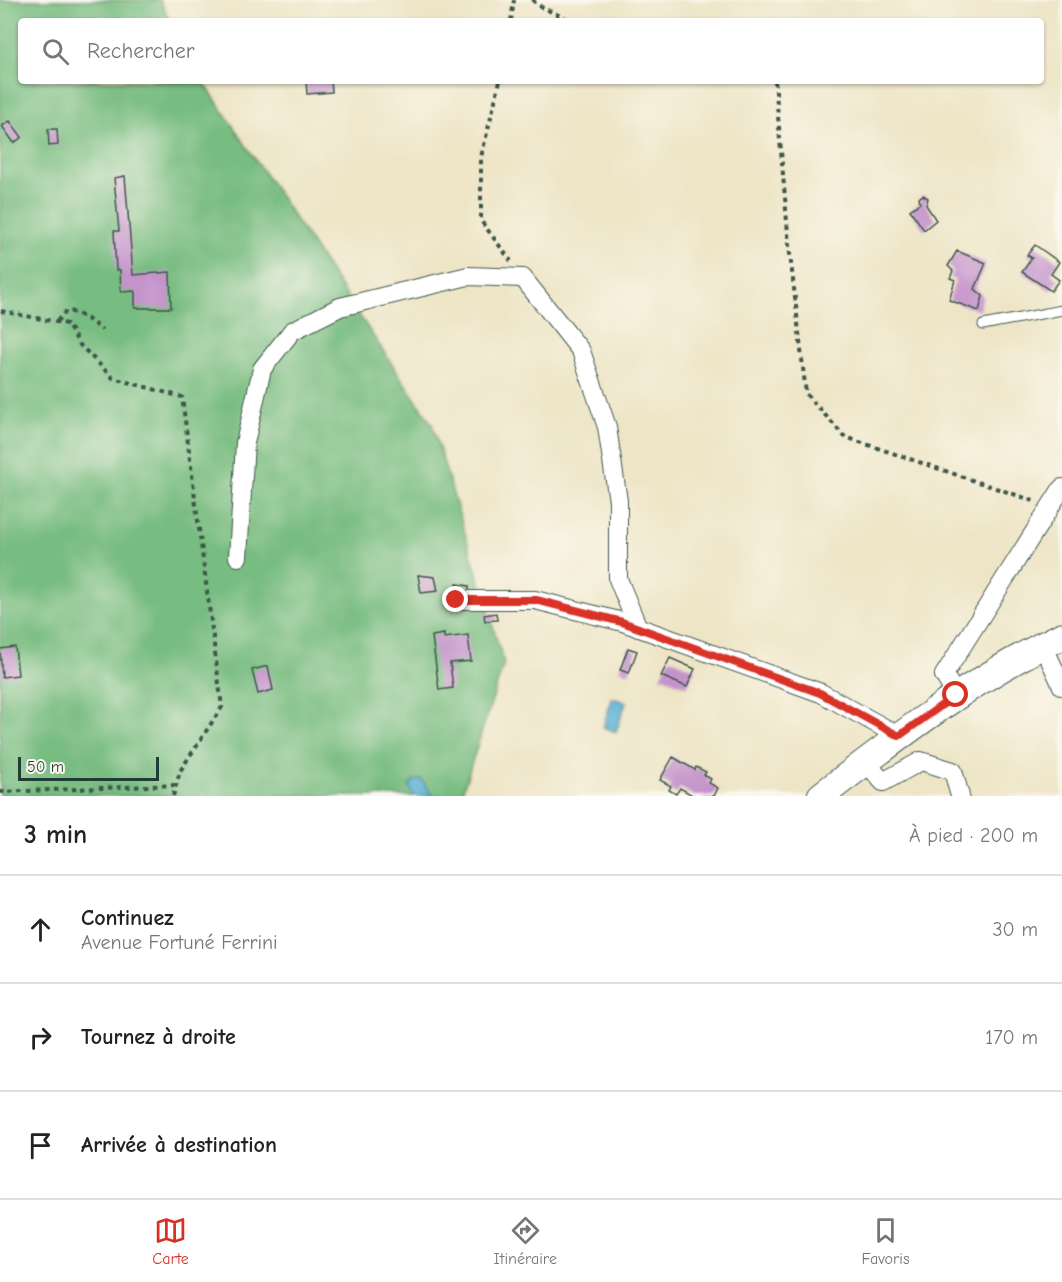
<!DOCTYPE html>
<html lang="fr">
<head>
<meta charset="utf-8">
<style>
  :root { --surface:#fff; --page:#f2f2f2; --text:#222; --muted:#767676; --line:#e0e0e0; --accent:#d93025 }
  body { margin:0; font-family:"Comic Neue",sans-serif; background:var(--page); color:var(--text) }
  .scale { position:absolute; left:18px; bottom:15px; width:141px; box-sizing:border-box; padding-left:6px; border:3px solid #1f3d34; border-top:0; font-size:16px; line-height:21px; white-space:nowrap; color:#1f3d34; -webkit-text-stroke:4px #fbf7ec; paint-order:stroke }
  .stop { position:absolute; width:18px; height:18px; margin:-14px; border:4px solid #d93025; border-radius:50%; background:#fff }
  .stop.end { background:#d93025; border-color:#fff; box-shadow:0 2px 6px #0008 }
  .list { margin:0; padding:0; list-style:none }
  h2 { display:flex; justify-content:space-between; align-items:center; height:78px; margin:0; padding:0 24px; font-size:26px }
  h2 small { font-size:20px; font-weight:400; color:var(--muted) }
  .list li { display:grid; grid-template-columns:39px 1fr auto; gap:18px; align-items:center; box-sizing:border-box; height:108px; padding:0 24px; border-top:2px solid var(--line) }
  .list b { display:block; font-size:22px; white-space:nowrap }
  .list p { margin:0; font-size:20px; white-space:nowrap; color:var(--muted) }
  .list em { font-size:20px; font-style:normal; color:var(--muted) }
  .icon { flex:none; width:33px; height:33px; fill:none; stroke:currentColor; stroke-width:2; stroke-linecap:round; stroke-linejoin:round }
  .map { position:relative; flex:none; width:1062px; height:796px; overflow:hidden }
  .search { position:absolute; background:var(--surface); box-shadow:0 2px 4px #0004; left:18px; right:18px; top:18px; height:66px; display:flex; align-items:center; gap:15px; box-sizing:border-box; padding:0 21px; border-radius:6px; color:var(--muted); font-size:22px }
  .sheet { height:402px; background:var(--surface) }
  nav { display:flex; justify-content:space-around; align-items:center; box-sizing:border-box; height:84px; border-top:2px solid var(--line); background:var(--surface); font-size:16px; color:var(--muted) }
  nav a { display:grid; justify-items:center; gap:3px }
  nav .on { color:var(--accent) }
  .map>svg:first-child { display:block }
  .forest { fill:#77bc80; stroke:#4b7c5a; stroke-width:1.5 }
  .water { fill:#53aed1; stroke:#397682; stroke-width:1.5 }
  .building { fill:#c493cb }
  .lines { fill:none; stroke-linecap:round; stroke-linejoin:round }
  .service-casing { stroke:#3e564a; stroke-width:11 }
  .minor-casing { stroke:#3e564a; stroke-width:20 }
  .secondary-casing { stroke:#3e564a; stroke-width:29 }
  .path { stroke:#3e564a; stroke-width:4; stroke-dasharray:4.5 4.5; stroke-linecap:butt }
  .service { stroke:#fff; stroke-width:9 }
  .minor { stroke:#fff; stroke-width:18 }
  .secondary { stroke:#fff; stroke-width:27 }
  .route { stroke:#d93025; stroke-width:8 }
</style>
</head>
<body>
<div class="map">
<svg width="1062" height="796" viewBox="0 0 1062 796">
  <rect width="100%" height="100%" fill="#fbf7ec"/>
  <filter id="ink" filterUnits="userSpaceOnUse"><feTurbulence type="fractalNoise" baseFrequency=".0167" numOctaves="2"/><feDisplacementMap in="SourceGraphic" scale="12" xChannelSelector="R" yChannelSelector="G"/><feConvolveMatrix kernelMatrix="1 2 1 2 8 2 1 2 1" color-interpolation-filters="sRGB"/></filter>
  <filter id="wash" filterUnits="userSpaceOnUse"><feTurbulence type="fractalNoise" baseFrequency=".008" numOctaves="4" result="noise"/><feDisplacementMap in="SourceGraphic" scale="24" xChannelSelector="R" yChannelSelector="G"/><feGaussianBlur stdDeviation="1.35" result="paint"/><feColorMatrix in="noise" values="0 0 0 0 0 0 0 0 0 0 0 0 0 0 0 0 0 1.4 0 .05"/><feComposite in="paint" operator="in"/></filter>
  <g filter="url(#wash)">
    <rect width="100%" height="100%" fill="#eee5c6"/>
    <!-- forest -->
    <path class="forest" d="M 0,0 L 160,0 L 170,21 L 21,21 L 21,81 L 203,81 L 432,424 L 504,663 L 461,796 L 0,796 Z"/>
    <!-- water -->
    <g class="water">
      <path d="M 612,698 L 626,702 L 616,732 L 603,727 Z"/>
      <path d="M 421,779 L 433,796 L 414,796 L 409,787 L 413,781 Z"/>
    </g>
    <g id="blocks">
      <!-- building -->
      <g class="building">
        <path d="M 306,81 L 331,81 L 332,92 L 307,94 Z"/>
        <path d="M 10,121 L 22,137 L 14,143 L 2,126 Z"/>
        <path d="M 48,129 L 57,129 L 58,145 L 49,146 Z"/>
        <path d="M 125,176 L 133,275 L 170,272 L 171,308 L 135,308 L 135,291 L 121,292 L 120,270 L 116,270 L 114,231 L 119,231 L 114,178 Z"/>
        <path d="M 923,195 L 928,198 L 926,205 L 936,220 L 924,230 L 910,210 L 920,203 L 919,198 Z"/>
        <path d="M 1035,245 L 1059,262 L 1051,274 L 1059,280 L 1051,291 L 1022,272 L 1032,258 L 1027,255 Z"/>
        <path d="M 957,251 L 986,263 L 975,289 L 983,296 L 979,311 L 949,300 L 955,280 L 950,278 L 953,271 L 948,266 Z"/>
        <path d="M 418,575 L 435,577 L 438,591 L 421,593 Z"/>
        <path d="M 457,584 L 469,586 L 469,591 L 457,589 Z"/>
        <path d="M 496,613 L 497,620 L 485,621 L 484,615 Z"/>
        <path d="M 444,634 L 444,638 L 468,635 L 471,661 L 450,663 L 453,688 L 439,690 L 432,636 Z"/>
        <path d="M 15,647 L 18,675 L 2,677 L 0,649 Z"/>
        <path d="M 628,648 L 637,651 L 629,673 L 620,670 Z"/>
        <path d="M 670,658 L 695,669 L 687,687 L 661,676 Z"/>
        <path d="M 268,666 L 273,690 L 258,694 L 252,670 Z"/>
        <path d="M 673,757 L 695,770 L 696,767 L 706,772 L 704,775 L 711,779 L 709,783 L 718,788 L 714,796 L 694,796 L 680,788 L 676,794 L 669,790 L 671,786 L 660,780 Z"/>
      </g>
    </g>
  </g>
  <g filter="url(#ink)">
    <use href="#blocks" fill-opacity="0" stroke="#3e564a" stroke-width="1.5"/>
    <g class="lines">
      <defs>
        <path id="service" d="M 983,325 L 1062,310"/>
        <g id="minor">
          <path d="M 238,557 L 245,443 L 262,369 L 292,331 L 340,307 L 468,276 L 523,278 L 581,351 L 607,427 L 618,501 L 618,579 L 638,628"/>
          <path d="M 456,600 L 535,600 L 623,622 L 821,693 L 899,736"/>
          <path d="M 1043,645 L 1062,686"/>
          <path d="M 956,695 L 944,675 L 1062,488"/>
          <path d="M 866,762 L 883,782 L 921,761 L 953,771 L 960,796"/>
        </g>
        <path id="secondary" d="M 821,796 C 898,737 974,677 1062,636"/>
      </defs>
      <!-- service casing -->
      <use href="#service" class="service-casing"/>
      <!-- minor casing -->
      <use href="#minor" class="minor-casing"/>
      <!-- secondary casing -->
      <use href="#secondary" class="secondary-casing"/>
      <!-- path -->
      <g class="path">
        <path d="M 532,0 L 543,8 L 572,21"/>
        <path d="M 511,21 L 514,0"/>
        <path d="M 500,81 L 481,157 L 481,221 L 511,261"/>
        <path d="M 775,81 L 789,245 L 806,394 L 845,437 L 1034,501"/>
        <path d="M 1,311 L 67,324 L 80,345 L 113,378 L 182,397 L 222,707 L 180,771 L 173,796"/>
        <path d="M 57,321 L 67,310 L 85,317 L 102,330"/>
        <path d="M 0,792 L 176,785"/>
      </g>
      <!-- service -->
      <use href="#service" class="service"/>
      <!-- minor -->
      <use href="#minor" class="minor"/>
      <!-- secondary -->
      <use href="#secondary" class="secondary"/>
    </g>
  </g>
  <g class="lines" filter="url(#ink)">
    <!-- route -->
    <path class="route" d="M 456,600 L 536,600 L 622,622 L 820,693 L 899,736 L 956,695"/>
  </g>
</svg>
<div class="scale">50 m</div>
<div class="stop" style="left:956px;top:695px"></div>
<div class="stop end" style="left:456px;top:600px"></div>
<div class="search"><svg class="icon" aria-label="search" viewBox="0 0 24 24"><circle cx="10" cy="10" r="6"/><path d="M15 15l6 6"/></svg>Rechercher</div>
</div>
<section class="sheet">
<h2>3 min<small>À pied · 200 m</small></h2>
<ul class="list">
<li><svg class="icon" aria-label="ahead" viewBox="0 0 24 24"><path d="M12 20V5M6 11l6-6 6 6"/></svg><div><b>Continuez</b><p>Avenue Fortuné Ferrini</p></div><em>30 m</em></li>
<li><svg class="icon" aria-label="right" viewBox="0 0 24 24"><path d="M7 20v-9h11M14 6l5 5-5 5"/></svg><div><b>Tournez à droite</b></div><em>170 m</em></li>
<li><svg class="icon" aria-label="arrive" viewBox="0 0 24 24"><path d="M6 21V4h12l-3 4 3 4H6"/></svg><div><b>Arrivée à destination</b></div></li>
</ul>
</section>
<nav>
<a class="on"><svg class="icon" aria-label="map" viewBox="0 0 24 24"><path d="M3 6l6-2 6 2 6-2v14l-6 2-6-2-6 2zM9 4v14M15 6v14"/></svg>Carte</a>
<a><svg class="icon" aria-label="directions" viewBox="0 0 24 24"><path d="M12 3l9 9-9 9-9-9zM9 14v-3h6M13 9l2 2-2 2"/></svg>Itinéraire</a>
<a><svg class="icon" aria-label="saved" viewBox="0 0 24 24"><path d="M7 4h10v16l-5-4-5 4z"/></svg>Favoris</a>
</nav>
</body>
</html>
